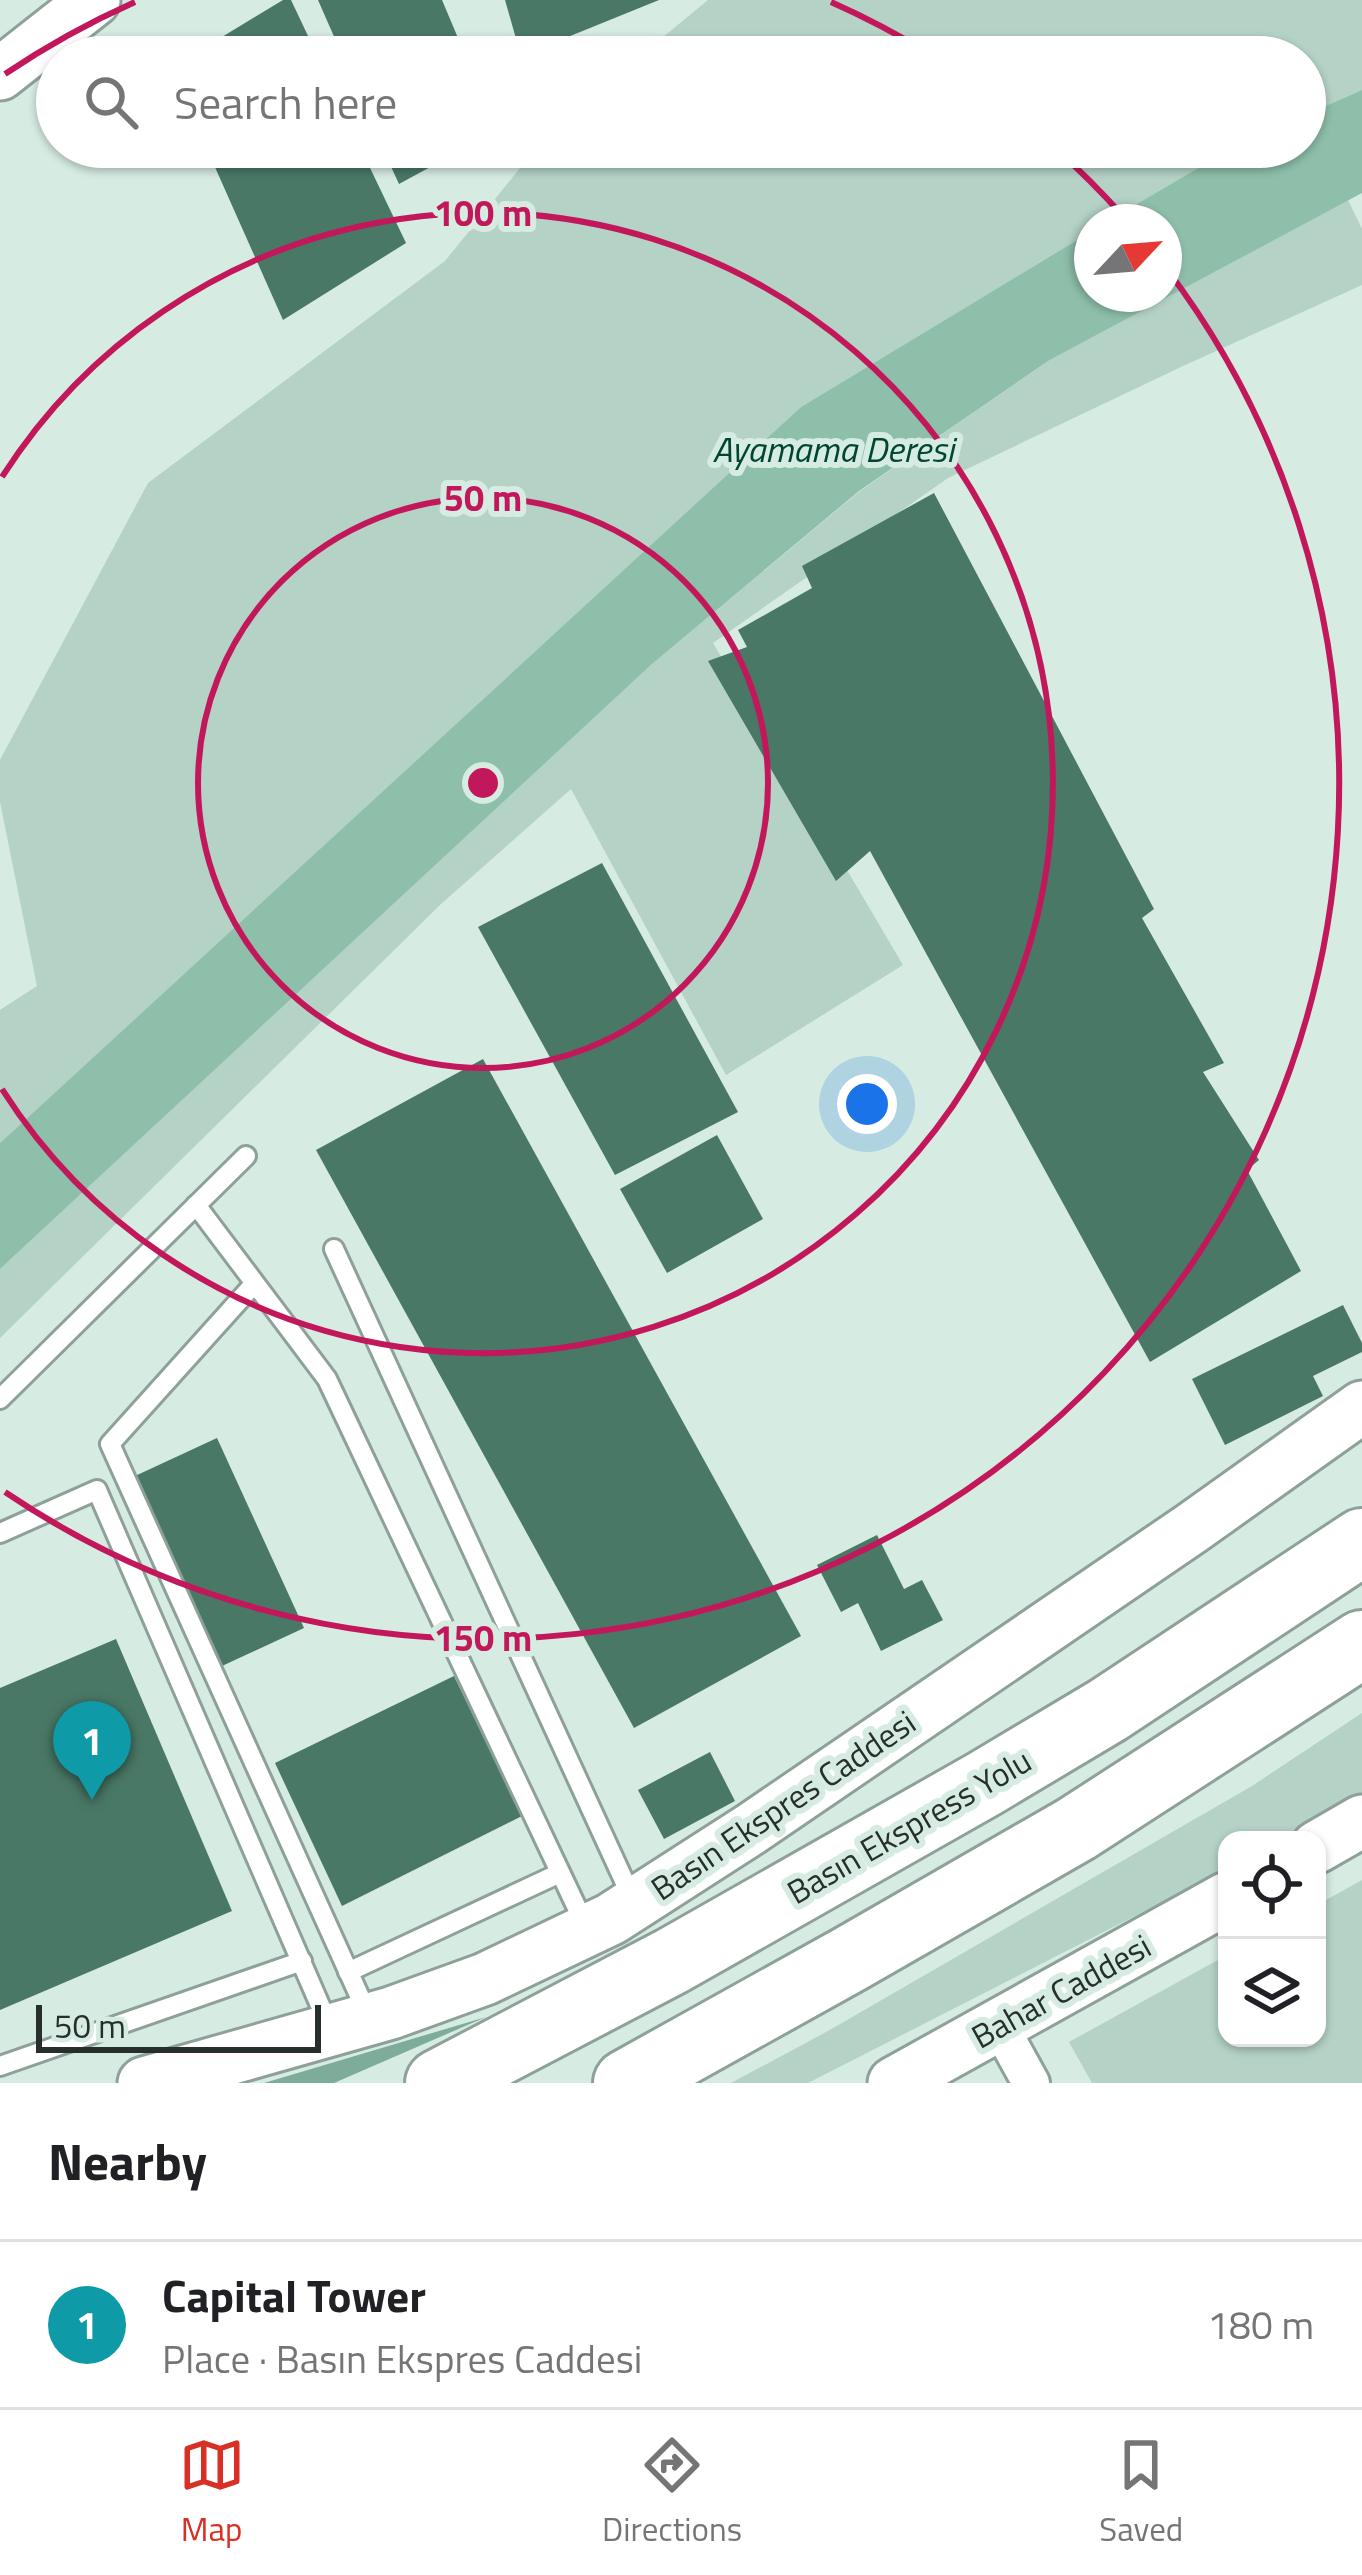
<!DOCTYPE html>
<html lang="en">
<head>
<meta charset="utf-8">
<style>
  :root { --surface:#fff; --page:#f2f2f2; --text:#202124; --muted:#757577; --line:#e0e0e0; --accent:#d93025 }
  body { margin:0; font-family:"Titillium Web",sans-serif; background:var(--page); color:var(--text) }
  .controls { position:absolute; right:36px; bottom:36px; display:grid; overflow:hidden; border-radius:24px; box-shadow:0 3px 9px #0004 }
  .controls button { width:108px; height:108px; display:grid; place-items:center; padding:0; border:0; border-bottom:3px solid var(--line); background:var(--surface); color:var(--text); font:60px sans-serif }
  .compass { position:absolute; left:1074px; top:204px; width:108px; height:108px; border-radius:50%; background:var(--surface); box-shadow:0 3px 9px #0004; rotate:64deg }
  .scale { position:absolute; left:36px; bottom:30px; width:285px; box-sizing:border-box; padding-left:12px; border:6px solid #262f2b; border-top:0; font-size:33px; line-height:42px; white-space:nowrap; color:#262f2b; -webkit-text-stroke:9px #d6ebe2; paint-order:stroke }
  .you { position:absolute; left:867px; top:1104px; width:42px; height:42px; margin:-30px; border:9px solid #fff; border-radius:50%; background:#1a73e8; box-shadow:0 0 0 18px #1a73e833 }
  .badge { display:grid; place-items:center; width:78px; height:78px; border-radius:50%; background:var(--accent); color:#fff; font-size:39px; font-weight:700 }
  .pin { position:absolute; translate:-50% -99px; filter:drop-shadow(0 3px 6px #0008) }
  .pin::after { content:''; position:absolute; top:63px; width:42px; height:36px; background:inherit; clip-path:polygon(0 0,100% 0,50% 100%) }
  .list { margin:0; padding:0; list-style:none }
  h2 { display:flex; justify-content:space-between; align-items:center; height:156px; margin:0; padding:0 48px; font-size:51px }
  h2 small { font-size:39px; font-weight:400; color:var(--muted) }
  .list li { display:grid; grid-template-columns:78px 1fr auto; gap:36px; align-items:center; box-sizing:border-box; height:168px; padding:0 48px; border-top:3px solid var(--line) }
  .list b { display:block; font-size:45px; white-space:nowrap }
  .list p { margin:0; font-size:39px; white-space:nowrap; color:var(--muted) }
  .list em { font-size:39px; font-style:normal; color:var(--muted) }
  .icon { flex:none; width:66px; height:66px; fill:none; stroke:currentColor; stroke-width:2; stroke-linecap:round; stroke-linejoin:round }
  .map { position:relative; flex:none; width:1362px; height:2083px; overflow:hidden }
  .search { position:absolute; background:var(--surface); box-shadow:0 3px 9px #0004; left:36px; right:36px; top:36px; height:132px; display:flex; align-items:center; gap:30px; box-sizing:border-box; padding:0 42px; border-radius:66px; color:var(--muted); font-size:45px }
  .sheet { height:324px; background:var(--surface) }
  nav { display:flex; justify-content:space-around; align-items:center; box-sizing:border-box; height:168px; border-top:3px solid var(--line); background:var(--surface); font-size:33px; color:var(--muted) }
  nav a { display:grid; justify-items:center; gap:6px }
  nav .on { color:var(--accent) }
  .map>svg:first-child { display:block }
  .green { fill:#b4d2c5 }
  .forest { fill:#7dad9a }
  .water { fill:#8ebfab }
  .building { fill:#497866 }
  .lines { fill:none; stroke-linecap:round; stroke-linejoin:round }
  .lane-casing { stroke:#8da199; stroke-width:24 }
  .street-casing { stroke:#8da199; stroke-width:42 }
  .secondary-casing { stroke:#8da199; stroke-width:57 }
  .highway-casing { stroke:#8da199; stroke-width:72 }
  .lane { stroke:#fff; stroke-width:18 }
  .street { stroke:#fff; stroke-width:36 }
  .secondary { stroke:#fff; stroke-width:51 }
  .highway { stroke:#fff; stroke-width:66 }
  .ring { fill:none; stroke:#c2185b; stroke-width:6 }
  .labels { text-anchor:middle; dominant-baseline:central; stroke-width:12; stroke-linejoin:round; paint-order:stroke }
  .street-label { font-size:33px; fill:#262f2b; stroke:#d6ebe2 }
  .water-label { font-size:36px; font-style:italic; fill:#004633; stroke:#d6ebe2 }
  .centre { fill:#c2185b; stroke:#d6ebe2; stroke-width:6 }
  .ring-label { font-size:36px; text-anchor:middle; font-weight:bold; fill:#c2185b; stroke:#d6ebe2; stroke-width:12; stroke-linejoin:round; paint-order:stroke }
</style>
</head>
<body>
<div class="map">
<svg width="1362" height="2083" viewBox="0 0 1362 2083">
  <rect width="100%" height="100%" fill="#d6ebe2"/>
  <!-- green -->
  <g class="green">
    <path d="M 708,0 L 1362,0 L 1362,90 L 1305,115 L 1305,57 L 639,57 Z"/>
    <path d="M 537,147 L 1234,147 L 1106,222 L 1092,222 L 1092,231 L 801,407 L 0,1143 L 0,1010 L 37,986 L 0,802 L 0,760 L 148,483 L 445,261 Z"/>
    <path d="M 1348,200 L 1362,229 L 1362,285 L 1183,366 L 948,478 L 713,643 L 903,965 L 726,1075 L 571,789 L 441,904 L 0,1338 L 0,1269 L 652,664 L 860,491 L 1048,361 Z"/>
    <path d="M 1362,1713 L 1362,1800 L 1284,1840 L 1227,1840 L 1227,1869 L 808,2083 L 731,2083 L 828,2031 L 1252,1786 Z"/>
    <path d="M 1362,1880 L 1362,2083 L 1092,2083 L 1069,2042 L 1227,1955 L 1227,2038 L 1317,2038 L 1317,1905 Z"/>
  </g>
  <!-- forest -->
  <path class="forest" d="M 486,2017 L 334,2083 L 264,2083 Z"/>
  <!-- water -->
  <path class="water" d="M 1362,90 L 1362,193 L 1048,361 L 859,491 L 652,664 L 0,1269 L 0,1143 L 801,407 L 1092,231 L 1092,294 L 1164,294 L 1164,222 L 1106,222 L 1234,147 L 1305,147 L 1305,115 Z"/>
  <!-- building -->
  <g class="building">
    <path d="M 283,0 L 291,0 L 318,57 L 189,57 Z"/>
    <path d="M 318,0 L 442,0 L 466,57 L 343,57 Z"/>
    <path d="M 505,0 L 659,0 L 521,56 Z"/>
    <path d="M 206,147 L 360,147 L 406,243 L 283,320 Z"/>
    <path d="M 382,147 L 467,147 L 399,184 Z"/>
    <path d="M 934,493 L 1154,909 L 1142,918 L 1224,1063 L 1203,1072 L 1259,1160 L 1247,1170 L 1301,1271 L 1150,1362 L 870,851 L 836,881 L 708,661 L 747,647 L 738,630 L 812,588 L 802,566 Z"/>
    <path d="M 602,863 L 738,1112 L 615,1175 L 478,927 Z"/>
    <path d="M 483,1059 L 801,1636 L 634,1728 L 316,1150 Z"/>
    <path d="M 717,1135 L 763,1219 L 667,1273 L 620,1189 Z"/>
    <path d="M 1343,1305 L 1362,1343 L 1362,1352 L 1313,1376 L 1323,1396 L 1225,1445 L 1192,1379 Z"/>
    <path d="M 217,1438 L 304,1628 L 222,1666 L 135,1476 Z"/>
    <path d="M 877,1535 L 904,1589 L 922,1580 L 943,1620 L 881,1651 L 858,1603 L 841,1612 L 817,1565 Z"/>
    <path d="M 116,1639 L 232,1911 L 0,2010 L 0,1688 Z"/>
    <path d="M 454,1676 L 522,1816 L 342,1906 L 275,1763 Z"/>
    <path d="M 710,1752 L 735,1801 L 664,1839 L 638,1790 Z"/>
  </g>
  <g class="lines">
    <defs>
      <g id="lane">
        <path d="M 196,1205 L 327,1379 L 586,1927"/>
        <path d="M 334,1249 L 632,1898"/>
        <path d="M 254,1284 L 110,1444 L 368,2015"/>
        <path d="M 0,1399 L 246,1156"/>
        <path d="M 0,1533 L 97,1490 L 329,2026"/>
        <path d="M 348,1972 L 560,1873"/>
        <path d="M 0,2066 L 302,1961"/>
      </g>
      <path id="street" d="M 999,2025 L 1031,2083"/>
      <g id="secondary">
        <path d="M 0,74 L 94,0"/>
        <path d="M 1317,1847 L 1362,1821"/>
        <path d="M 144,2083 L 391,2013 L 485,1979 L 611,1919 L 751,1829 L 1192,1528 L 1362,1407"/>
        <path d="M 894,2083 L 1227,1898"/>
      </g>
      <g id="highway">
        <path d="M 439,2083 L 672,1961 L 984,1784 L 1108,1710 L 1362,1542"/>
        <path d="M 627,2083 L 850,1959 L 1076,1829 L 1362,1644"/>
      </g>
    </defs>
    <!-- lane casing -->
    <use href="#lane" class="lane-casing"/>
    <!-- street casing -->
    <use href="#street" class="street-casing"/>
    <!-- secondary casing -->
    <use href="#secondary" class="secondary-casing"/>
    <!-- highway casing -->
    <use href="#highway" class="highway-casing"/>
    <!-- lane -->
    <use href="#lane" class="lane"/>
    <!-- street -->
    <use href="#street" class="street"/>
    <!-- secondary -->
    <use href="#secondary" class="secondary"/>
    <!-- highway -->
    <use href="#highway" class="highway"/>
  </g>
  <!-- distance rings -->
  <g class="ring">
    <circle cx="483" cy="783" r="285"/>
    <path d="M2 477A570 570 0 1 1 2 1089"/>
    <path d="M5 74A855 855 0 0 1 135 2M831 2A855 855 0 0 1 930 54M1055 148A855 855 0 0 1 1123 216M1166 268A855 855 0 0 1 5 1492"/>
  </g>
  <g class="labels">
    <!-- street labels -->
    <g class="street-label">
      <text transform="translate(783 1805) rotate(-34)">Basın Ekspres Caddesi</text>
      <text transform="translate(909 1826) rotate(-30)">Basın Ekspress Yolu</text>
      <text transform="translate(1061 1991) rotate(-29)">Bahar Caddesi</text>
    </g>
    <!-- water labels -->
    <g class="water-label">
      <text x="833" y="448">Ayamama Deresi</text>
    </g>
  </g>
  <circle cx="483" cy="783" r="18" class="centre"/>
  <g class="ring-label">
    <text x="483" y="226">100 m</text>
    <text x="483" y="511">50 m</text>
    <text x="483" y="1651">150 m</text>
  </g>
</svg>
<div class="controls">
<button><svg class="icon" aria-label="locate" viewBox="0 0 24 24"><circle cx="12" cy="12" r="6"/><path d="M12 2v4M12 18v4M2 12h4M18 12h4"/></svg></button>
<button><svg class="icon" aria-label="layers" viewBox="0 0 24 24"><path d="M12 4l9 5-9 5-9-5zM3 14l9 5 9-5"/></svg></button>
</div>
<svg class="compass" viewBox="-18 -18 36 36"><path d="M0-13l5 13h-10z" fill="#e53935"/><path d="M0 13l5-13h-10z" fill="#757577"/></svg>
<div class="scale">50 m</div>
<div class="you"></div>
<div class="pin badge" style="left:92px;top:1800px;background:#0f9aa8">1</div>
<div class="search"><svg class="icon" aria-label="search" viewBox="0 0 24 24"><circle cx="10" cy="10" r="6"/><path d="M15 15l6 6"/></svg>Search here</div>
</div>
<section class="sheet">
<h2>Nearby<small></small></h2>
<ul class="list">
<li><span class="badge" style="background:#0f9aa8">1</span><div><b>Capital Tower</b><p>Place · Basın Ekspres Caddesi</p></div><em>180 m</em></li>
</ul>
</section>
<nav>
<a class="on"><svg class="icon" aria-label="map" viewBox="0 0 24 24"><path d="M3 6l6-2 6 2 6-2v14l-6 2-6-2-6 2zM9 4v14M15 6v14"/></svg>Map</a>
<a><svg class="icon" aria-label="directions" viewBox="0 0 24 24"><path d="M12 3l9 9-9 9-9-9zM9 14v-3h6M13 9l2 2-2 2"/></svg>Directions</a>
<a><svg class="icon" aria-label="saved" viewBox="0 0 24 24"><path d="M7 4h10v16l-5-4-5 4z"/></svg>Saved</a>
</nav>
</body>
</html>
